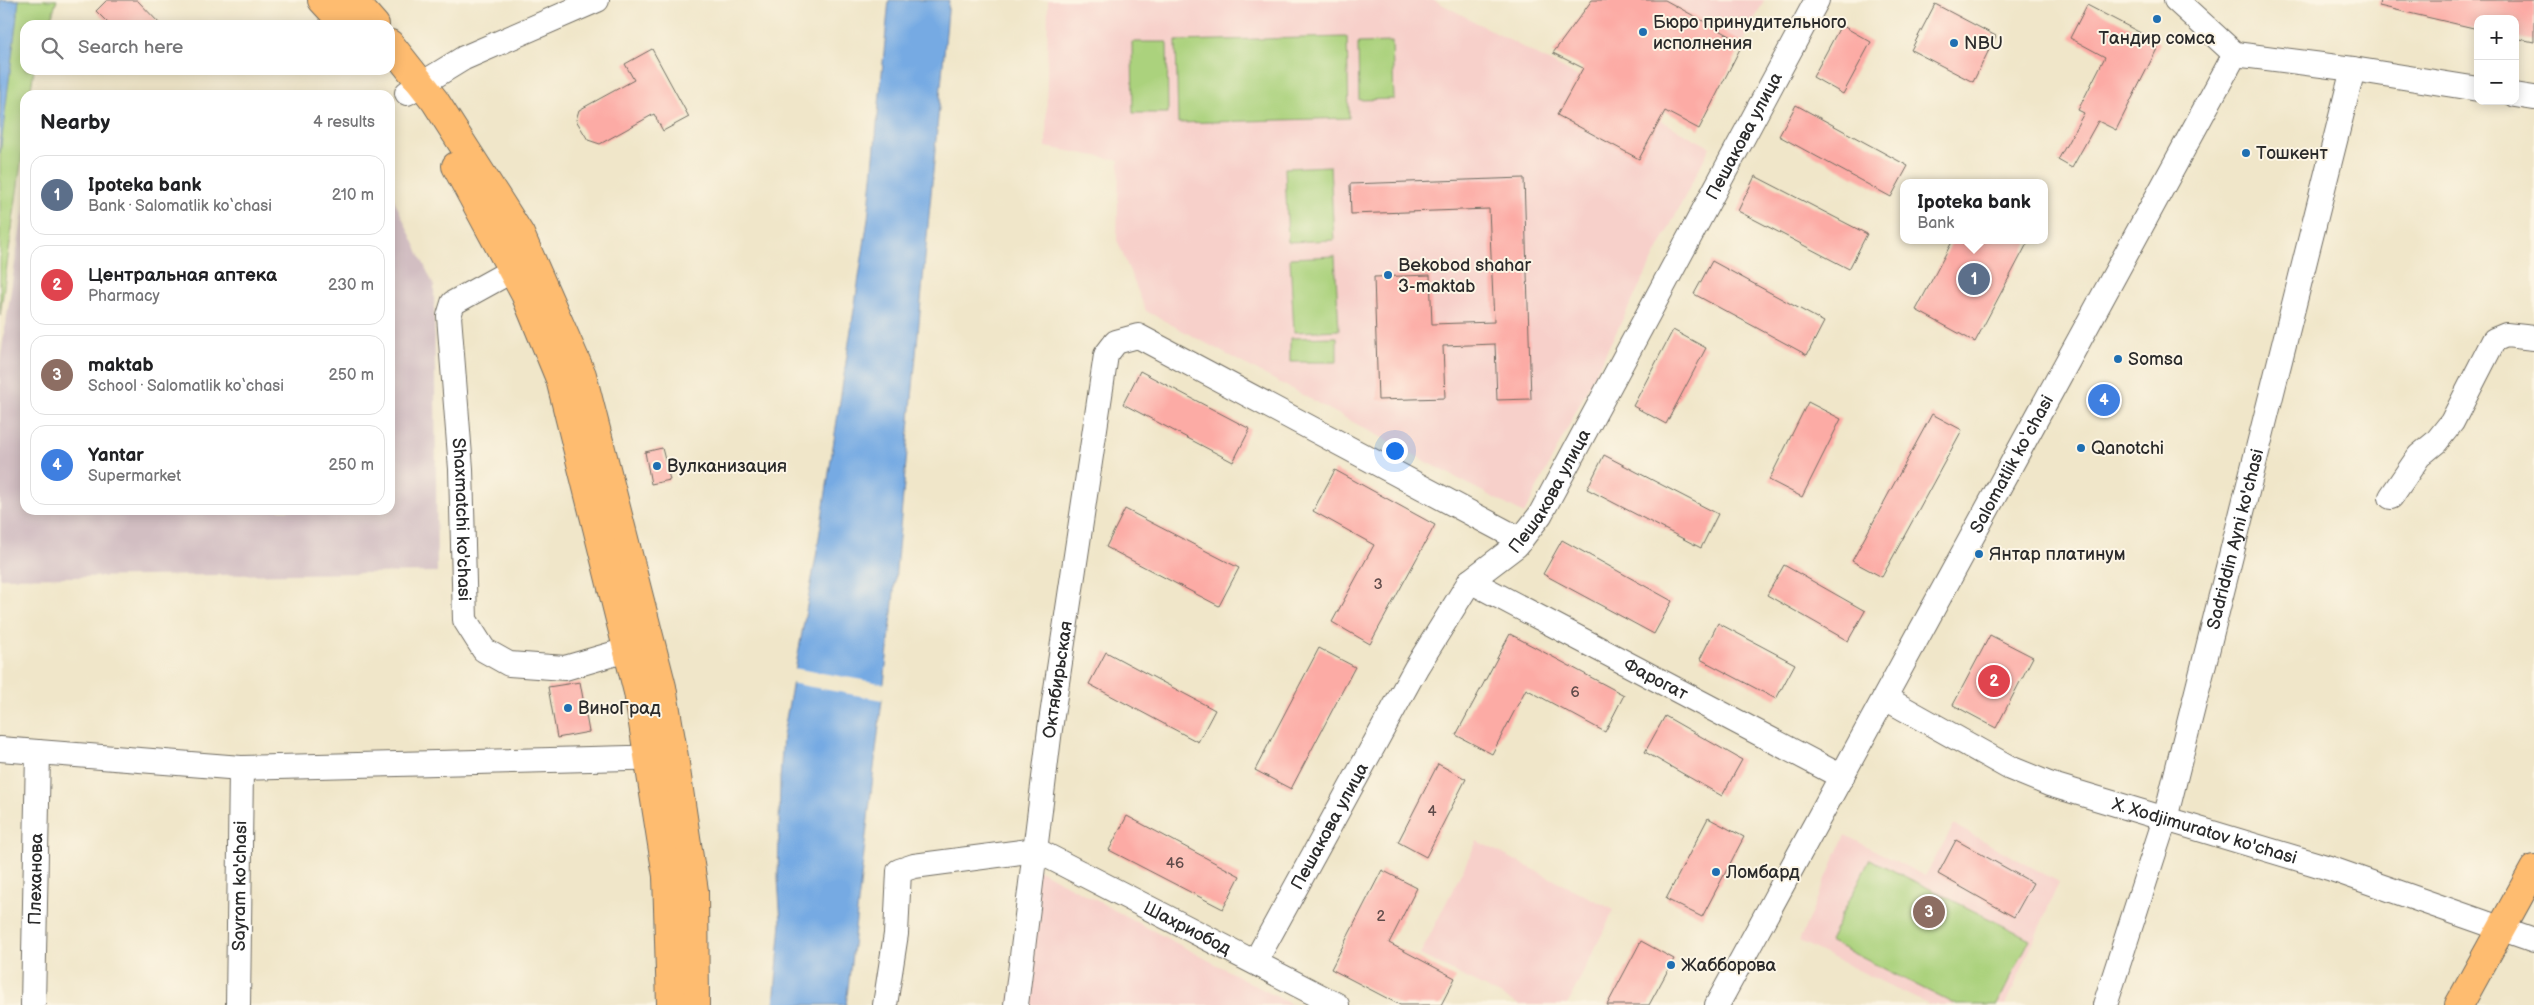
<!DOCTYPE html>
<html lang="en">
<head>
<meta charset="utf-8">
<style>
  :root { --surface:#fff; --page:#f2f2f2; --text:#202124; --muted:#757577; --line:#e0e0e0; --accent:#1a73e8 }
  body { margin:0; font-family:"Balsamiq Sans",sans-serif; background:var(--page); color:var(--text) }
  .controls { position:absolute; right:15px; top:15px; display:grid; overflow:hidden; border-radius:10px; box-shadow:0 2px 12px #0003 }
  .controls button { width:45px; height:45px; display:grid; place-items:center; padding:0; border:0; border-bottom:1px solid var(--line); background:var(--surface); color:var(--text); font:25px sans-serif }
  .you { position:absolute; left:1394px; top:450px; width:18px; height:18px; margin:-12px; border:4px solid #fff; border-radius:50%; background:#1a73e8; box-shadow:0 0 0 8px #1a73e833 }
  .badge { display:grid; place-items:center; width:32px; height:32px; border-radius:50%; background:var(--accent); color:#fff; font-size:16px; font-weight:700 }
  .pin { position:absolute; translate:-50% -50%; border:2px solid #fff; box-shadow:0 1px 5px #0006 }
  .popup { position:absolute; left:1900px; top:179px; width:148px; height:65px; box-sizing:border-box; display:grid; place-content:center; border-radius:10px; background:var(--surface); filter:drop-shadow(0 1px 4px #0005); font-size:16px; white-space:nowrap; color:var(--muted) }
  .popup b { font-size:19px; color:var(--text) }
  .popup::after { content:''; position:absolute; left:50%; top:100%; margin-left:-10px; border:10px solid transparent; border-top-color:var(--surface) }
  .list { margin:0; padding:0; list-style:none }
  h2 { display:flex; justify-content:space-between; align-items:center; height:65px; margin:0; padding:0 20px; font-size:21px }
  h2 small { font-size:16px; font-weight:400; color:var(--muted) }
  .list li { display:grid; grid-template-columns:32px 1fr auto; gap:15px; align-items:center; box-sizing:border-box; height:80px; margin:0 10px 10px; padding:0 10px; border:1px solid var(--line); border-radius:15px }
  .list b { display:block; font-size:19px; white-space:nowrap }
  .list p { margin:0; font-size:16px; white-space:nowrap; color:var(--muted) }
  .list em { font-size:16px; font-style:normal; color:var(--muted) }
  .icon { flex:none; width:28px; height:28px; fill:none; stroke:currentColor; stroke-width:2; stroke-linecap:round; stroke-linejoin:round }
  .map { position:relative; flex:none; width:2534px; height:1005px; overflow:hidden }
  .search { position:absolute; background:var(--surface); box-shadow:0 2px 12px #0003; left:20px; top:20px; width:375px; height:55px; display:flex; align-items:center; gap:12px; box-sizing:border-box; padding:0 18px; border-radius:15px; color:var(--muted); font-size:19px }
  .panel { position:absolute; background:var(--surface); box-shadow:0 2px 12px #0003; left:20px; top:90px; width:375px; height:425px; border-radius:15px }
  .map>svg:first-child { display:block }
  .built { fill:#f7d0ca }
  .industrial { fill:#d2bec2 }
  .green { fill:#abd27d; stroke:#6b7e54 }
  .water { fill:#76aae3; stroke:#506a87 }
  .pier { fill:#f0e6c9 }
  .building { fill:#fcaba5 }
  .lines { fill:none; stroke-linecap:round; stroke-linejoin:round }
  .minor-casing { stroke:#706c62; stroke-width:26 }
  .major-casing { stroke:#706c62; stroke-width:30 }
  .minor { stroke:#fff; stroke-width:24 }
  .major { stroke:#febc70; stroke-width:28 }
  .poi-dot { fill:#1f6fb2; stroke:#fcf5e5; stroke-width:2 }
  .labels { text-anchor:middle; dominant-baseline:central; stroke-width:4; stroke-linejoin:round; paint-order:stroke }
  .number-label { font-size:15px; fill:#5f4b4a }
  .poi-label { font-size:18px; fill:#2b2b2b; stroke:#fcf5e5; text-anchor:start }
  .street-label { font-size:18px; fill:#2b2b2b; stroke:#fcf5e5 }
</style>
</head>
<body>
<div class="map">
<svg width="2534" height="1005" viewBox="0 0 2534 1005">
  <rect width="100%" height="100%" fill="#fcf5e5"/>
  <filter id="ink" filterUnits="userSpaceOnUse"><feTurbulence type="fractalNoise" baseFrequency=".02" numOctaves="2"/><feDisplacementMap in="SourceGraphic" scale="10" xChannelSelector="R" yChannelSelector="G"/><feConvolveMatrix kernelMatrix="1 2 1 2 8 2 1 2 1" color-interpolation-filters="sRGB"/></filter>
  <filter id="wash" filterUnits="userSpaceOnUse"><feTurbulence type="fractalNoise" baseFrequency=".0096" numOctaves="4" result="noise"/><feDisplacementMap in="SourceGraphic" scale="20" xChannelSelector="R" yChannelSelector="G"/><feGaussianBlur stdDeviation="1.12" result="paint"/><feColorMatrix in="noise" values="0 0 0 0 0 0 0 0 0 0 0 0 0 0 0 0 0 1.4 0 .05"/><feComposite in="paint" operator="in"/></filter>
  <g filter="url(#wash)">
    <rect width="100%" height="100%" fill="#f0e6c9"/>
    <!-- built -->
    <g class="built">
      <path d="M 1048,0 L 1434,0 L 1710,147 L 1524,514 L 1146,311 L 1117,240 L 1119,160 L 1046,147 Z"/>
      <path d="M 1661,0 L 1764,0 L 1743,43 Z"/>
      <path d="M 1954,825 L 2059,882 L 2006,1005 L 1929,1005 L 1799,941 L 1845,835 L 1925,876 Z"/>
      <path d="M 1477,841 L 1614,910 L 1567,1005 L 1520,1005 L 1420,955 Z"/>
      <path d="M 1030,865 L 1292,1005 L 1009,1005 Z"/>
    </g>
    <!-- industrial -->
    <g class="industrial">
      <path d="M 42,94 L 344,94 L 345,95 L 41,95 Z"/>
      <path d="M 390,191 L 434,286 L 437,572 L 0,578 L 0,361 L 25,200 L 25,510 L 390,510 Z"/>
    </g>
    <!-- green -->
    <g class="green">
      <path d="M 0,0 L 57,0 L 49,25 L 25,25 L 25,70 L 34,70 L 30,95 L 25,95 L 25,134 L 0,316 Z"/>
      <path d="M 1347,37 L 1349,118 L 1178,123 L 1176,41 Z"/>
      <path d="M 1132,42 L 1167,42 L 1168,113 L 1133,113 Z"/>
      <path d="M 1392,42 L 1394,99 L 1359,100 L 1358,43 Z"/>
      <path d="M 1330,166 L 1334,240 L 1288,242 L 1285,168 Z"/>
      <path d="M 1335,256 L 1339,330 L 1294,332 L 1290,258 Z"/>
      <path d="M 1337,337 L 1337,362 L 1290,362 L 1290,338 Z"/>
      <path d="M 1870,859 L 2030,939 L 1997,1005 L 1956,1005 L 1829,941 Z"/>
    </g>
    <!-- water -->
    <g class="water">
      <path d="M 0,0 L 19,0 L 0,153 Z"/>
      <path d="M 889,0 L 949,0 L 891,624 L 846,1005 L 774,1005 L 781,923 L 778,879 L 780,780 L 783,735 L 816,557 L 868,219 Z"/>
    </g>
    <!-- pier -->
    <path class="pier" d="M 793,668 L 886,684 L 886,689 L 882,700 L 790,683 Z"/>
    <g id="blocks">
      <!-- building -->
      <g class="building">
        <path d="M 107,0 L 137,0 L 161,25 L 110,25 L 96,11 Z"/>
        <path d="M 1592,0 L 1665,0 L 1743,43 L 1699,129 L 1665,111 L 1639,159 L 1557,115 L 1583,68 L 1553,53 Z"/>
        <path d="M 2380,0 L 2534,0 L 2534,42 L 2515,38 L 2515,19 L 2478,19 L 2478,29 L 2379,6 Z"/>
        <path d="M 1935,4 L 1996,36 L 1973,82 L 1911,50 Z"/>
        <path d="M 2087,5 L 2160,43 L 2116,130 L 2098,121 L 2072,168 L 2058,160 L 2084,113 L 2078,110 L 2105,57 L 2070,38 Z"/>
        <path d="M 1841,25 L 1871,42 L 1843,94 L 1813,77 Z"/>
        <path d="M 652,49 L 689,117 L 663,131 L 654,114 L 600,144 L 588,140 L 576,120 L 579,110 L 634,80 L 625,64 Z"/>
        <path d="M 1796,105 L 1908,166 L 1891,197 L 1779,136 Z"/>
        <path d="M 1755,176 L 1867,234 L 1849,269 L 1738,211 Z"/>
        <path d="M 1524,178 L 1531,399 L 1497,400 L 1495,344 L 1443,346 L 1445,398 L 1378,400 L 1374,277 L 1430,275 L 1432,324 L 1494,322 L 1489,209 L 1351,214 L 1350,184 Z"/>
        <path d="M 1953,240 L 2029,240 L 1975,342 L 1916,310 Z"/>
        <path d="M 1712,261 L 1824,322 L 1807,355 L 1694,294 Z"/>
        <path d="M 1673,330 L 1706,348 L 1666,424 L 1633,406 Z"/>
        <path d="M 1140,371 L 1250,429 L 1233,462 L 1123,404 Z"/>
        <path d="M 1808,402 L 1841,419 L 1802,497 L 1769,480 Z"/>
        <path d="M 1932,414 L 1962,430 L 1882,577 L 1852,561 Z"/>
        <path d="M 662,448 L 670,480 L 651,484 L 645,452 Z"/>
        <path d="M 1604,455 L 1718,514 L 1701,548 L 1587,489 Z"/>
        <path d="M 1335,470 L 1435,525 L 1370,644 L 1332,622 L 1374,545 L 1313,511 Z"/>
        <path d="M 1125,509 L 1239,568 L 1219,606 L 1106,547 Z"/>
        <path d="M 1562,540 L 1672,601 L 1654,634 L 1543,574 Z"/>
        <path d="M 1784,565 L 1865,611 L 1848,641 L 1767,595 Z"/>
        <path d="M 1718,623 L 1795,664 L 1776,699 L 1700,659 Z"/>
        <path d="M 1510,634 L 1624,695 L 1605,732 L 1526,689 L 1492,754 L 1456,735 Z"/>
        <path d="M 1990,635 L 2033,657 L 1996,728 L 1953,705 Z"/>
        <path d="M 1319,648 L 1355,667 L 1291,789 L 1255,770 Z"/>
        <path d="M 1106,652 L 1215,710 L 1198,742 L 1089,684 Z"/>
        <path d="M 580,682 L 589,732 L 557,738 L 548,687 Z"/>
        <path d="M 1665,716 L 1742,760 L 1722,796 L 1645,752 Z"/>
        <path d="M 1438,764 L 1466,779 L 1426,857 L 1398,842 Z"/>
        <path d="M 1127,816 L 1240,876 L 1223,909 L 1109,850 Z"/>
        <path d="M 1708,818 L 1744,837 L 1702,917 L 1666,899 Z"/>
        <path d="M 1956,840 L 2033,883 L 2014,917 L 1938,874 Z"/>
        <path d="M 1382,870 L 1417,888 L 1389,943 L 1455,978 L 1441,1005 L 1400,1005 L 1331,969 Z"/>
        <path d="M 1641,941 L 1674,959 L 1649,1005 L 1607,1005 Z"/>
      </g>
    </g>
  </g>
  <g filter="url(#ink)">
    <use href="#blocks" fill-opacity="0" stroke="#706c62" stroke-width="1"/>
    <g class="lines">
      <defs>
        <g id="minor">
          <path d="M 2176,0 L 2235,54"/>
          <path d="M 2235,54 L 2353,69 L 2478,89"/>
          <path d="M 407,93 L 464,58 L 597,0"/>
          <path d="M 2515,95 L 2534,98"/>
          <path id="s1" d="M 513,270 L 453,303 L 449,316 L 461,469 L 465,620 L 484,650 L 509,664 L 565,668 L 644,645"/>
          <path d="M 2391,497 L 2419,456 L 2436,442 L 2452,422 L 2494,340 L 2506,335 L 2534,338"/>
          <path id="s2" d="M 1470,581 L 1842,777"/>
          <path id="s3" d="M 1885,698 L 2010,768 L 2049,784 L 2329,868 L 2534,940"/>
          <path d="M 0,749 L 241,768 L 668,757"/>
          <path id="s4" d="M 1255,962 L 1416,668 L 1470,581 L 1516,546 L 1540,515 L 1817,0"/>
          <path id="s5" d="M 33,1005 L 38,752"/>
          <path id="s6" d="M 238,1005 L 241,768"/>
          <path id="s7" d="M 885,1005 L 896,934 L 899,871 L 914,866 L 1036,850 L 1337,1005"/>
          <path id="s8" d="M 1016,1005 L 1050,729 L 1106,355 L 1116,342 L 1138,336 L 1521,540"/>
          <path id="s9" d="M 1717,1005 L 2235,54"/>
          <path id="s10" d="M 2105,1005 L 2165,819 L 2353,69"/>
        </g>
        <g id="major">
          <path d="M 322,0 L 345,25"/>
          <path d="M 353,0 L 375,25"/>
          <path d="M 390,44 L 435,101 L 520,234 L 582,375 L 662,687 L 674,757 L 694,891 L 695,1005"/>
          <path d="M 456,166 L 525,294 L 560,379 L 638,692 L 667,876 L 671,1005"/>
          <path d="M 2459,1005 L 2534,869"/>
        </g>
      </defs>
      <!-- minor casing -->
      <use href="#minor" class="minor-casing"/>
      <!-- major casing -->
      <use href="#major" class="major-casing"/>
      <!-- minor -->
      <use href="#minor" class="minor"/>
      <!-- major -->
      <use href="#major" class="major"/>
    </g>
  </g>
  <!-- markers -->
  <g class="poi-dot">
    <circle cx="2157" cy="19" r="5"/>
    <circle cx="1643" cy="32" r="5"/>
    <circle cx="1954" cy="43" r="5"/>
    <circle cx="2246" cy="153" r="5"/>
    <circle cx="1388" cy="275" r="5"/>
    <circle cx="2118" cy="359" r="5"/>
    <circle cx="2081" cy="448" r="5"/>
    <circle cx="657" cy="466" r="5"/>
    <circle cx="1979" cy="554" r="5"/>
    <circle cx="568" cy="708" r="5"/>
    <circle cx="1716" cy="872" r="5"/>
    <circle cx="1671" cy="965" r="5"/>
  </g>
  <g class="labels">
    <!-- number labels -->
    <g class="number-label">
      <text x="1378" y="584">3</text>
      <text x="1575" y="692">6</text>
      <text x="1432" y="811">4</text>
      <text x="1175" y="863">46</text>
      <text x="1381" y="916">2</text>
    </g>
    <!-- poi labels -->
    <g class="poi-label">
      <text x="1653" y="22">Бюро принудительного<tspan x="1653" dy="21">исполнения</tspan></text>
      <text x="2157" y="38" text-anchor="middle">Тандир сомса</text>
      <text x="1964" y="43">NBU</text>
      <text x="2256" y="153">Тошкент</text>
      <text x="1398" y="265">Bekobod shahar<tspan x="1398" dy="21">3-maktab</tspan></text>
      <text x="2128" y="359">Somsa</text>
      <text x="2091" y="448">Qanotchi</text>
      <text x="667" y="466">Вулканизация</text>
      <text x="1989" y="554">Янтар платинум</text>
      <text x="578" y="708">ВиноГрад</text>
      <text x="1726" y="872">Ломбард</text>
      <text x="1681" y="965">Жабборова</text>
    </g>
    <!-- street labels -->
    <g class="street-label">
      <text stroke="none"><textPath href="#s4" startOffset="965">Пешакова улица</textPath></text>
      <text stroke="none"><textPath href="#s9" startOffset="616">Salomatlik ko‘chasi</textPath></text>
      <text stroke="none"><textPath href="#s4" startOffset="560">Пешакова улица</textPath></text>
      <text stroke="none"><textPath href="#s1" startOffset="286">Shaxmatchi ko'chasi</textPath></text>
      <text stroke="none"><textPath href="#s10" startOffset="484">Sadriddin Ayni ko'chasi</textPath></text>
      <text stroke="none"><textPath href="#s2" startOffset="210">Фарогат</textPath></text>
      <text stroke="none"><textPath href="#s8" startOffset="328">Октябирьская</textPath></text>
      <text stroke="none"><textPath href="#s4" startOffset="155">Пешакова улица</textPath></text>
      <text stroke="none"><textPath href="#s3" startOffset="348">X. Xodjimuratov ko'chasi</textPath></text>
      <text stroke="none"><textPath href="#s5" startOffset="126">Плеханова</textPath></text>
      <text stroke="none"><textPath href="#s6" startOffset="119">Sayram ko'chasi</textPath></text>
      <text stroke="none"><textPath href="#s7" startOffset="444">Шахриобод</textPath></text>
    </g>
  </g>
</svg>
<div class="controls">
<button>+</button>
<button>−</button>
</div>
<div class="you"></div>
<div class="pin badge" style="left:1974px;top:279px;background:#5c6f8a">1</div>
<div class="popup"><b>Ipoteka bank</b>Bank</div>
<div class="pin badge" style="left:1994px;top:681px;background:#e0444e">2</div>
<div class="pin badge" style="left:1929px;top:912px;background:#8d6e63">3</div>
<div class="pin badge" style="left:2104px;top:400px;background:#3f7fe0">4</div>
<div class="search"><svg class="icon" aria-label="search" viewBox="0 0 24 24"><circle cx="10" cy="10" r="6"/><path d="M15 15l6 6"/></svg>Search here</div>
<section class="panel">
<h2>Nearby<small>4 results</small></h2>
<ul class="list">
<li><span class="badge" style="background:#5c6f8a">1</span><div><b>Ipoteka bank</b><p>Bank · Salomatlik ko‘chasi</p></div><em>210 m</em></li>
<li><span class="badge" style="background:#e0444e">2</span><div><b>Центральная аптека</b><p>Pharmacy</p></div><em>230 m</em></li>
<li><span class="badge" style="background:#8d6e63">3</span><div><b>maktab</b><p>School · Salomatlik ko‘chasi</p></div><em>250 m</em></li>
<li><span class="badge" style="background:#3f7fe0">4</span><div><b>Yantar</b><p>Supermarket</p></div><em>250 m</em></li>
</ul>
</section>
</div>
</body>
</html>
